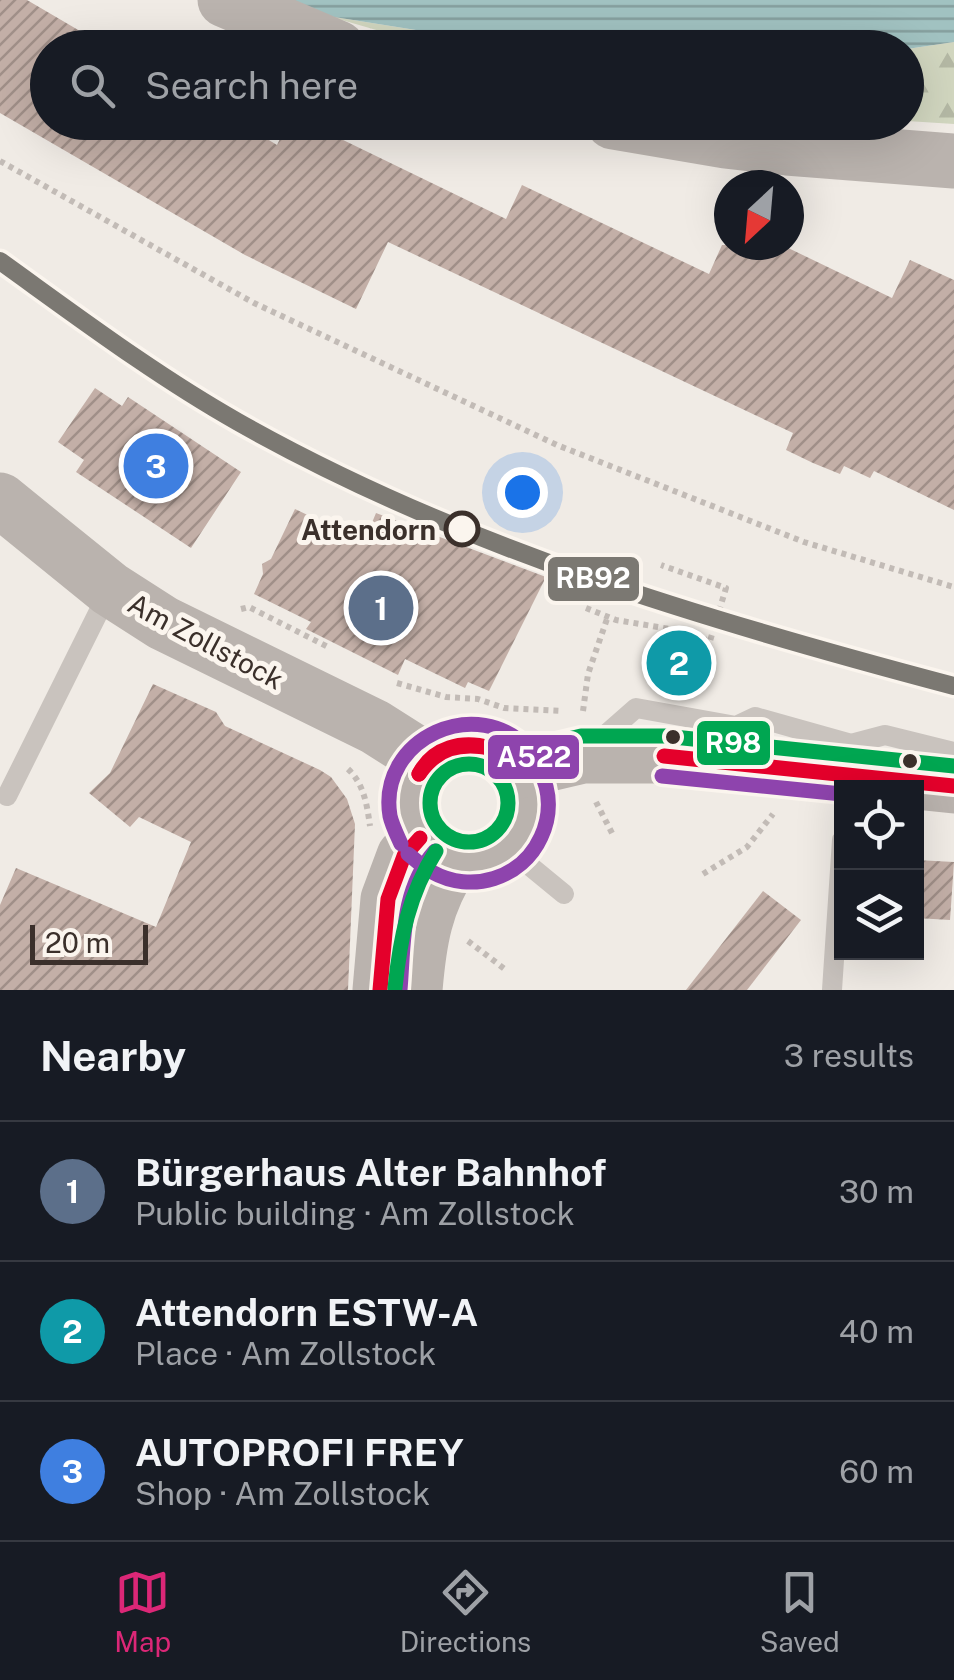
<!DOCTYPE html>
<html lang="en">
<head>
<meta charset="utf-8">
<style>
  :root { --surface:#171b24; --page:#20242c; --text:#f1f3f6; --muted:#9ea1a6; --line:#363941; --accent:#db2777 }
  body { margin:0; font-family:"Public Sans",sans-serif; background:var(--page); color:var(--text) }
  .controls { position:absolute; right:30px; bottom:30px; display:grid; overflow:hidden; border-radius:0px; box-shadow:0 10px 40px #0002 }
  .controls button { width:90px; height:90px; display:grid; place-items:center; padding:0; border:0; border-bottom:2px solid var(--line); background:var(--surface); color:var(--text); font:50px sans-serif }
  .compass { position:absolute; left:714px; top:170px; width:90px; height:90px; border-radius:50%; background:var(--surface); box-shadow:0 10px 40px #0002; rotate:206deg }
  .scale { position:absolute; left:30px; bottom:25px; width:118px; box-sizing:border-box; padding-left:10px; border:5px solid #3b302b; border-top:0; font-size:28px; line-height:35px; white-space:nowrap; color:#3b302b; -webkit-text-stroke:8px #fbf5ee; paint-order:stroke }
  .you { position:absolute; left:522px; top:492px; width:35px; height:35px; margin:-25px; border:8px solid #fff; border-radius:50%; background:#1a73e8; box-shadow:0 0 0 15px #1a73e833 }
  .badge { display:grid; place-items:center; width:65px; height:65px; border-radius:50%; background:var(--accent); color:#fff; font-size:32px; font-weight:700 }
  .pin { position:absolute; translate:-50% -50%; border:5px solid #fff; box-shadow:0 2px 10px #0006 }
  .list { margin:0; padding:0; list-style:none }
  h2 { display:flex; justify-content:space-between; align-items:center; height:130px; margin:0; padding:0 40px; font-size:42px }
  h2 small { font-size:32px; font-weight:400; color:var(--muted) }
  .list li { display:grid; grid-template-columns:65px 1fr auto; gap:30px; align-items:center; box-sizing:border-box; height:140px; padding:0 40px; border-top:2px solid var(--line) }
  .list b { display:block; font-size:38px; white-space:nowrap }
  .list p { margin:0; font-size:32px; white-space:nowrap; color:var(--muted) }
  .list em { font-size:32px; font-style:normal; color:var(--muted) }
  .icon { flex:none; width:55px; height:55px; fill:none; stroke:currentColor; stroke-width:2; stroke-linecap:round; stroke-linejoin:round }
  .map { position:relative; flex:none; width:954px; height:990px; overflow:hidden }
  .search { position:absolute; background:var(--surface); box-shadow:0 10px 40px #0002; left:30px; right:30px; top:30px; height:110px; display:flex; align-items:center; gap:25px; box-sizing:border-box; padding:0 35px; border-radius:55px; color:var(--muted); font-size:38px }
  .sheet { height:550px; background:var(--surface) }
  nav { display:flex; justify-content:space-around; align-items:center; box-sizing:border-box; height:140px; border-top:2px solid var(--line); background:var(--surface); font-size:28px; color:var(--muted) }
  nav a { display:grid; justify-items:center; gap:5px }
  nav .on { color:var(--accent) }
  .map>svg:first-child { display:block }
  .forest { fill:url(#forest-firs) }
  .water { fill:url(#water-rules) }
  .building { fill:url(#building-hatch) }
  .lines { fill:none; stroke-linecap:round; stroke-linejoin:round }
  .path { stroke:#c2bbb6; stroke-width:6; stroke-dasharray:5 5; stroke-linecap:butt }
  .lane { stroke:#c9c3be; stroke-width:20 }
  .secondary { stroke:#bab3ae; stroke-width:55 }
  .bus-1-casing { stroke:#fbf5ee; stroke-width:22 }
  .bus-2-casing { stroke:#fbf5ee; stroke-width:22 }
  .bus-3-casing { stroke:#fbf5ee; stroke-width:22 }
  .bus-1 { stroke:#e4002b; stroke-width:15 }
  .bus-2 { stroke:#8e44ad; stroke-width:15 }
  .bus-3 { stroke:#00a651; stroke-width:15 }
  .rail-1-casing { stroke:#fbf5ee; stroke-width:25 }
  .rail-1 { stroke:#7b7872; stroke-width:18 }
  .stop-dot { fill:#fbf5ee; stroke:#3b302b; stroke-width:5 }
  .bus-dot { fill:#3b302b; stroke:#fbf5ee; stroke-width:4 }
  .labels { text-anchor:middle; dominant-baseline:central; stroke-width:10; stroke-linejoin:round; paint-order:stroke }
  .stop-label { font-size:28px; font-weight:bold; fill:#3b302b; stroke:#fbf5ee; text-anchor:end }
  .street-label { font-size:28px; fill:#3b302b; stroke:#fbf5ee }
  .line-badge { stroke:#fbf5ee; stroke-width:4 }
  .badge-label { font-size:28px; text-anchor:middle; font-weight:bold; fill:#fff }
</style>
</head>
<body>
<div class="map">
<svg width="954" height="990" viewBox="0 0 954 990">
  <defs>
    <pattern id="forest-firs" width="22" height="20" patternUnits="userSpaceOnUse" patternTransform="scale(2.5)"><rect width="22" height="20" fill="#d1d6bf"/><path d="M5 1l3.5 6h-7zM16 11l3.5 6h-7z" fill="#b4b8a4"/></pattern>
    <pattern id="water-rules" width="6" height="5" patternUnits="userSpaceOnUse" patternTransform="scale(2.5)"><rect width="6" height="5" fill="#a1c2c1"/><path d="M0 2.5h6" fill="none" stroke="#849e9d"/></pattern>
    <pattern id="building-hatch" width="6" height="6" patternUnits="userSpaceOnUse" patternTransform="scale(2.5)"><rect width="6" height="6" fill="#c3afa7"/><path d="M-1 1l2-2M0 6l6-6M5 7l2-2" fill="none" stroke="#a08f88"/></pattern>
  </defs>
  <rect width="100%" height="100%" fill="#f0ebe5"/>
  <!-- forest -->
  <g class="forest">
    <path d="M 328,16 L 522,47 L 435,47 Z"/>
    <path d="M 954,42 L 954,124 L 907,121 L 907,49 Z"/>
  </g>
  <!-- water -->
  <path class="water" d="M 293,0 L 954,0 L 954,42 L 907,49 L 522,47 L 328,16 Z"/>
  <!-- building -->
  <g class="building">
    <path d="M 0,0 L 27,0 L 109,48 L 48,48 L 48,122 L 239,122 L 277,145 L 288,122 L 306,122 L 506,219 L 522,185 L 709,274 L 722,245 L 782,245 L 892,298 L 910,260 L 954,280 L 954,510 L 874,471 L 870,478 L 844,466 L 840,474 L 813,463 L 786,450 L 793,433 L 388,242 L 356,309 L 245,255 L 0,113 Z"/>
    <path d="M 95,388 L 122,406 L 128,397 L 241,472 L 191,548 L 76,472 L 84,460 L 58,442 Z"/>
    <path d="M 295,509 L 364,542 L 376,513 L 546,577 L 489,691 L 468,682 L 465,688 L 405,659 L 398,675 L 306,629 L 311,622 L 254,594 L 263,574 L 262,564 L 271,559 Z"/>
    <path d="M 661,635 L 711,651 L 698,690 L 648,675 Z"/>
    <path d="M 153,684 L 216,712 L 225,726 L 320,770 L 331,777 L 347,799 L 355,824 L 348,990 L 0,990 L 0,905 L 16,868 L 156,927 L 191,842 L 139,817 L 130,827 L 89,793 L 110,773 Z"/>
    <path d="M 916,860 L 954,862 L 950,920 L 916,918 Z"/>
    <path d="M 763,891 L 801,920 L 747,990 L 686,990 Z"/>
  </g>
  <g class="lines">
    <!-- path -->
    <g class="path">
      <path d="M 0,161 L 254,303 L 557,445 L 804,542 L 954,587"/>
      <path d="M 586,608 L 616,620 L 676,630 L 710,641 L 726,588 L 661,565"/>
      <path d="M 241,609 L 249,607 L 328,647"/>
      <path d="M 397,683 L 446,697 L 478,699 L 504,708 L 561,711"/>
      <path d="M 583,711 L 588,674 L 608,616"/>
      <path d="M 348,769 C 364,784 367,805 370,826"/>
      <path d="M 596,802 L 613,835"/>
      <path d="M 703,874 L 747,847 L 773,814"/>
      <path d="M 468,941 L 506,970"/>
    </g>
    <!-- lane -->
    <g class="lane">
      <path d="M 595,744 L 636,708 L 736,726 L 755,717 L 851,744 L 885,735 L 954,752"/>
      <path d="M 7,796 L 109,591"/>
      <path d="M 508,848 L 564,894"/>
      <path d="M 832,990 L 842,840"/>
    </g>
    <!-- secondary -->
    <g class="secondary">
      <path d="M 225,0 L 338,48"/>
      <path d="M 613,122 L 725,141 L 787,148 L 954,161"/>
      <path d="M 0,500 L 110,589 L 163,623 L 375,727 L 427,760"/>
      <circle cx="469" cy="803" r="60"/>
      <path d="M 519,771 L 583,756 L 664,756 L 954,786"/>
      <path d="M 380,990 L 388,899 L 404,856 L 420,838"/>
      <path d="M 415,990 C 419,941 425,903 453,861"/>
    </g>
    <defs>
      <g id="bus-1">
        <path d="M 664,756 L 954,786"/>
        <path d="M 419,774 C 433,747 462,740 490,748"/>
        <path d="M 419,774 C 437,748 460,742 490,748"/>
        <path d="M 380,990 L 388,899 L 404,856 L 420,838"/>
      </g>
      <g id="bus-2">
        <path d="M 662,776 L 842,794"/>
        <path d="M 401,844 C 397,835 392,825 390,816 C 377,738 479,692 530,751 C 535,757 537,765 540,771 C 551,792 551,816 541,837 C 522,879 471,894 432,872 C 423,868 416,860 408,854"/>
        <path d="M 400,990 C 404,942 401,889 435,851"/>
      </g>
      <g id="bus-3">
        <path d="M 514,752 L 581,736 L 664,736 L 954,766"/>
        <circle cx="469" cy="803" r="39"/>
        <path d="M 395,988 C 400,938 409,894 436,851"/>
      </g>
    </defs>
    <!-- bus-1 casing -->
    <use href="#bus-1" class="bus-1-casing"/>
    <!-- bus-2 casing -->
    <use href="#bus-2" class="bus-2-casing"/>
    <!-- bus-3 casing -->
    <use href="#bus-3" class="bus-3-casing"/>
    <!-- bus-1 -->
    <use href="#bus-1" class="bus-1"/>
    <!-- bus-2 -->
    <use href="#bus-2" class="bus-2"/>
    <!-- bus-3 -->
    <use href="#bus-3" class="bus-3"/>
    <defs>
      <path id="rail-1" d="M 0,261 C 78,317 155,375 238,422 C 461,548 708,621 954,686"/>
    </defs>
    <!-- rail-1 casing -->
    <use href="#rail-1" class="rail-1-casing"/>
    <!-- rail-1 -->
    <use href="#rail-1" class="rail-1"/>
  </g>
  <!-- markers -->
  <circle class="stop-dot" cx="462" cy="529" r="16"/>
  <g class="bus-dot">
    <circle cx="673" cy="737" r="9"/>
    <circle cx="910" cy="761" r="9"/>
  </g>
  <g class="labels">
    <!-- stop labels -->
    <g class="stop-label">
      <text x="436" y="529">Attendorn</text>
    </g>
    <!-- street labels -->
    <g class="street-label">
      <text transform="translate(206 641) rotate(28)">Am Zollstock</text>
    </g>
  </g>
  <g class="line-badge">
    <rect x="546" y="555" width="95" height="48" rx="10" fill="#7b7872"/>
    <rect x="695" y="719" width="77" height="48" rx="10" fill="#00a651"/>
    <rect x="486" y="733" width="95" height="48" rx="10" fill="#8e44ad"/>
  </g>
  <g class="badge-label">
    <text x="593" y="588">RB92</text>
    <text x="733" y="753">R98</text>
    <text x="534" y="767">A522</text>
  </g>
</svg>
<div class="controls">
<button><svg class="icon" aria-label="locate" viewBox="0 0 24 24"><circle cx="12" cy="12" r="6"/><path d="M12 2v4M12 18v4M2 12h4M18 12h4"/></svg></button>
<button><svg class="icon" aria-label="layers" viewBox="0 0 24 24"><path d="M12 4l9 5-9 5-9-5zM3 14l9 5 9-5"/></svg></button>
</div>
<svg class="compass" viewBox="-18 -18 36 36"><path d="M0-13l5 13h-10z" fill="#e53935"/><path d="M0 13l5-13h-10z" fill="#9ea1a6"/></svg>
<div class="scale">20 m</div>
<div class="you"></div>
<div class="pin badge" style="left:381px;top:608px;background:#5c6f8a">1</div>
<div class="pin badge" style="left:679px;top:663px;background:#0f9aa8">2</div>
<div class="pin badge" style="left:156px;top:466px;background:#3f7fe0">3</div>
<div class="search"><svg class="icon" aria-label="search" viewBox="0 0 24 24"><circle cx="10" cy="10" r="6"/><path d="M15 15l6 6"/></svg>Search here</div>
</div>
<section class="sheet">
<h2>Nearby<small>3 results</small></h2>
<ul class="list">
<li><span class="badge" style="background:#5c6f8a">1</span><div><b>Bürgerhaus Alter Bahnhof</b><p>Public building · Am Zollstock</p></div><em>30 m</em></li>
<li><span class="badge" style="background:#0f9aa8">2</span><div><b>Attendorn ESTW-A</b><p>Place · Am Zollstock</p></div><em>40 m</em></li>
<li><span class="badge" style="background:#3f7fe0">3</span><div><b>AUTOPROFI FREY</b><p>Shop · Am Zollstock</p></div><em>60 m</em></li>
</ul>
</section>
<nav>
<a class="on"><svg class="icon" aria-label="map" viewBox="0 0 24 24"><path d="M3 6l6-2 6 2 6-2v14l-6 2-6-2-6 2zM9 4v14M15 6v14"/></svg>Map</a>
<a><svg class="icon" aria-label="directions" viewBox="0 0 24 24"><path d="M12 3l9 9-9 9-9-9zM9 14v-3h6M13 9l2 2-2 2"/></svg>Directions</a>
<a><svg class="icon" aria-label="saved" viewBox="0 0 24 24"><path d="M7 4h10v16l-5-4-5 4z"/></svg>Saved</a>
</nav>
</body>
</html>
